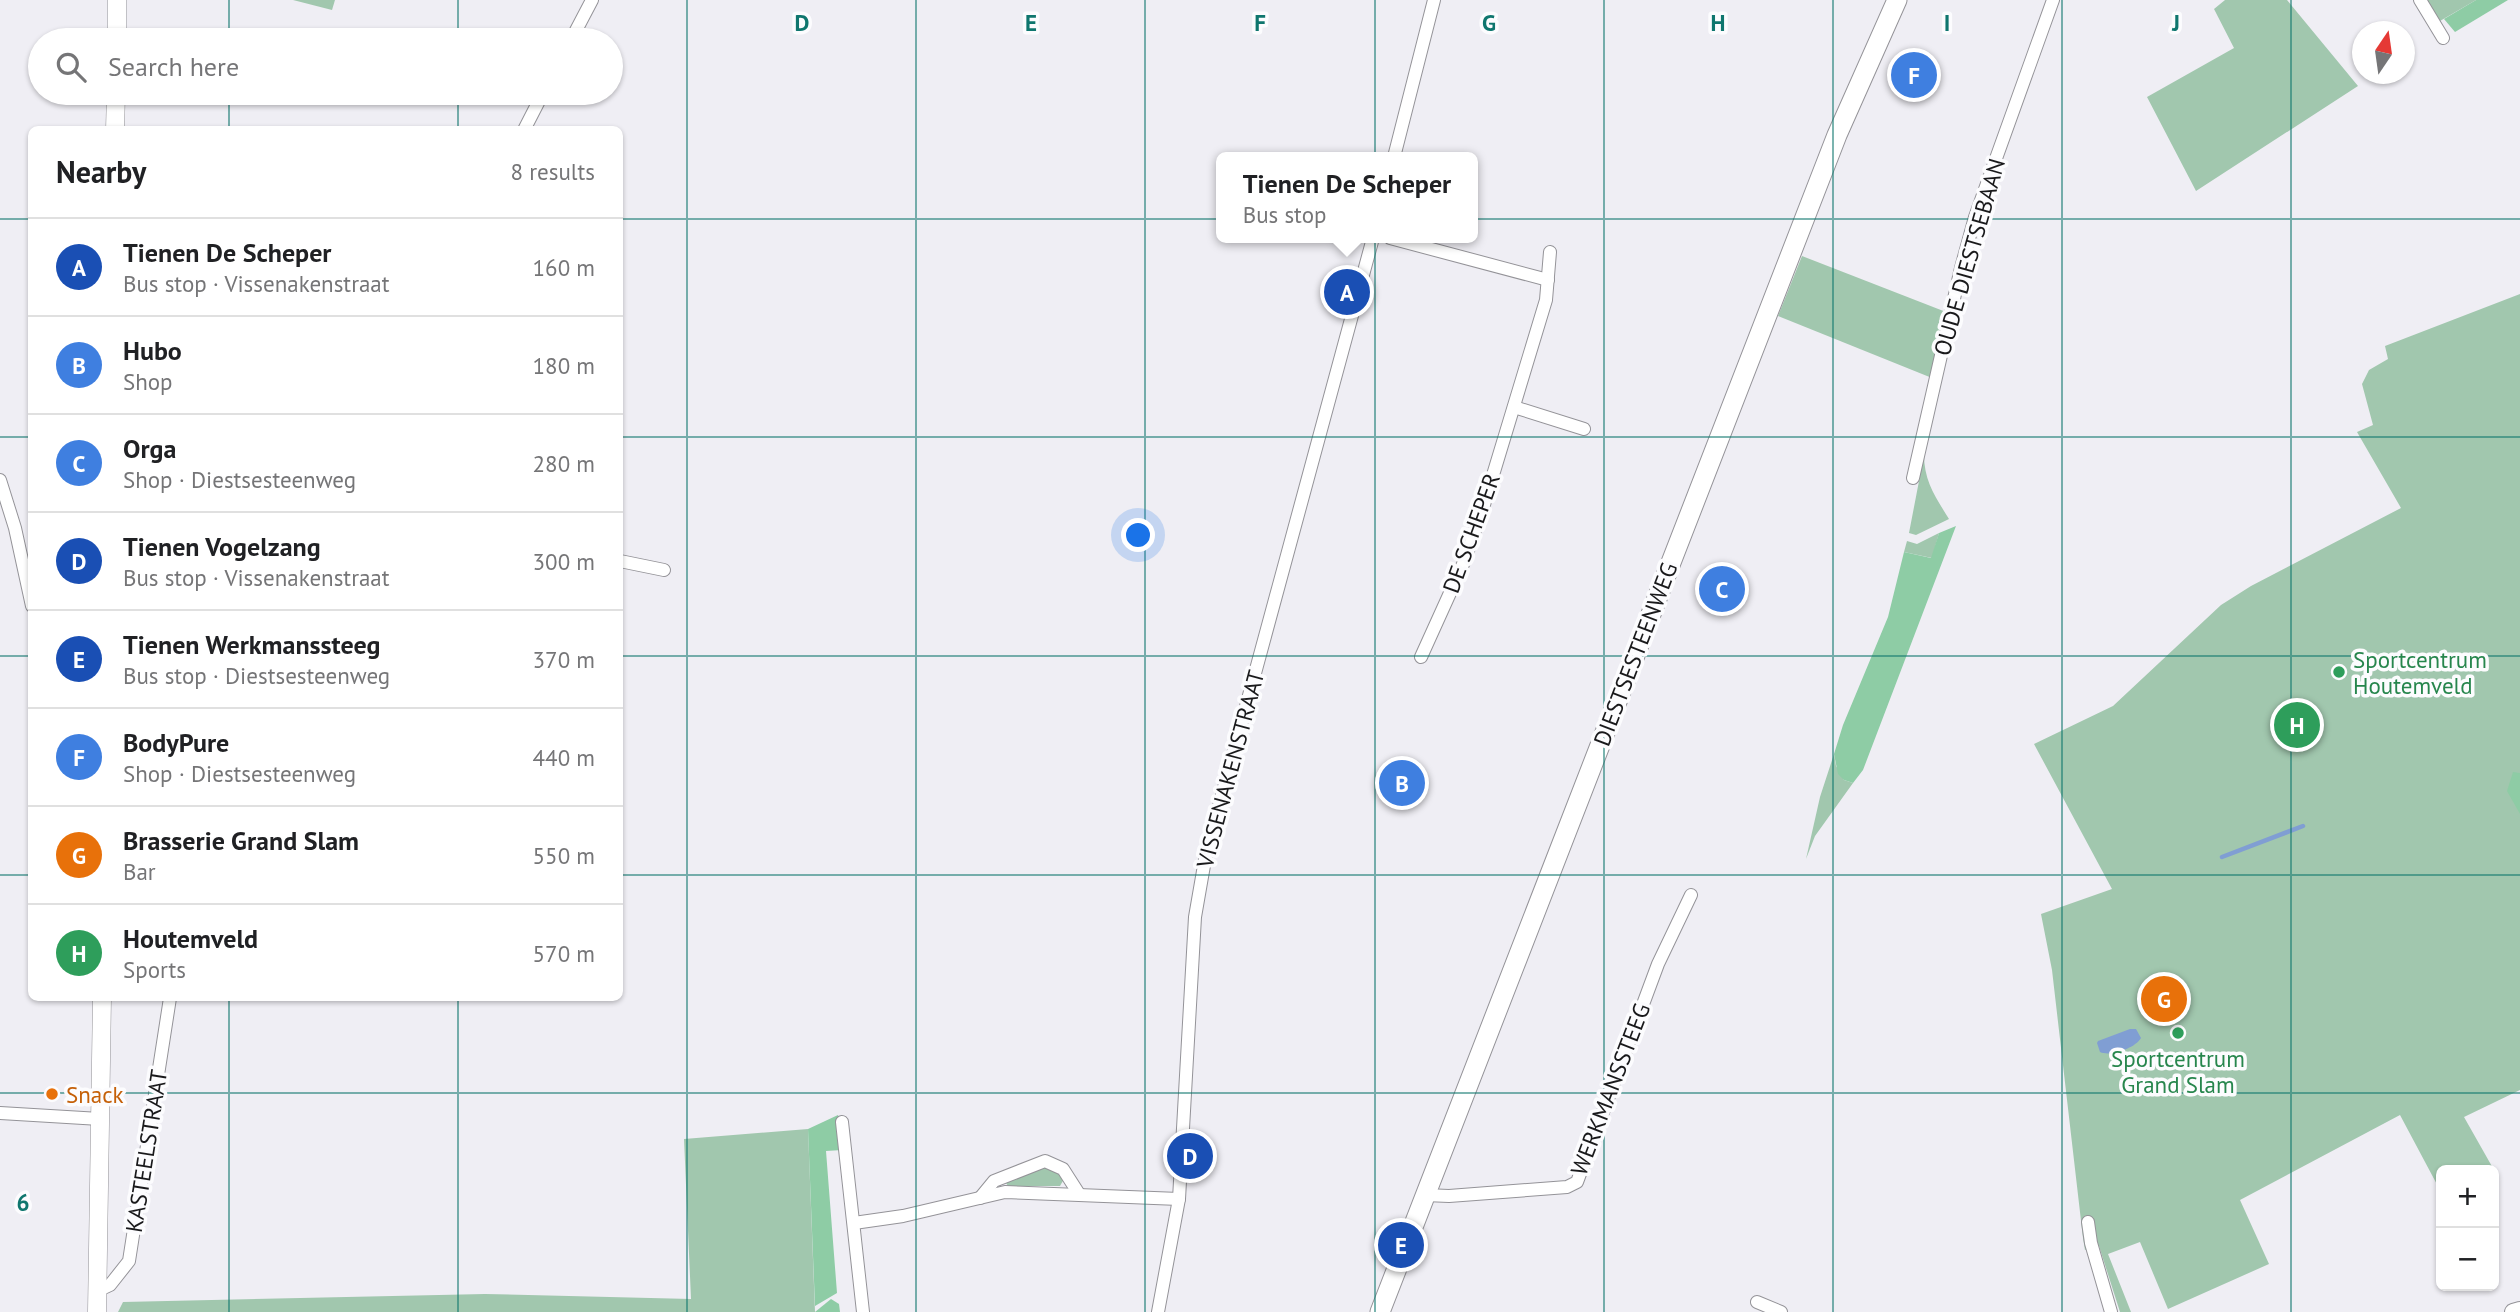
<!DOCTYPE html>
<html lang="en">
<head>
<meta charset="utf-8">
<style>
  :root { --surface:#fff; --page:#f2f2f2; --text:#202124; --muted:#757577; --line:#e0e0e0; --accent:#1d5bac }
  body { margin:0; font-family:"PT Sans",sans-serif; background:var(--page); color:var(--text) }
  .controls { position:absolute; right:21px; bottom:21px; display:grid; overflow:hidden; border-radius:10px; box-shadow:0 2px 5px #0004 }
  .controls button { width:63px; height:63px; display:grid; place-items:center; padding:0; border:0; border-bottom:2px solid var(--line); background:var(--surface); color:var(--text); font:35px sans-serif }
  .compass { position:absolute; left:2352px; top:21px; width:63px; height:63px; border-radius:50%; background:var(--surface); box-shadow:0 2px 5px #0004; rotate:13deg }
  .you { position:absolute; left:1139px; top:536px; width:24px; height:24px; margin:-18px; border:5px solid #fff; border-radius:50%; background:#1a73e8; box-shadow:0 0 0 10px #1a73e833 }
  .badge { display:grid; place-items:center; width:46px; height:46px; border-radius:50%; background:var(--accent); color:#fff; font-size:23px; font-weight:700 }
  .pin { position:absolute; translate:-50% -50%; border:4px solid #fff; box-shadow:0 2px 7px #0006 }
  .popup { position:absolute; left:1216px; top:152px; width:262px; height:91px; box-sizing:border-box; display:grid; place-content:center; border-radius:10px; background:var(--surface); filter:drop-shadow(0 2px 5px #0005); font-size:23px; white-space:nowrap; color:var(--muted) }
  .popup b { font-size:26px; color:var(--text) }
  .popup::after { content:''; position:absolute; left:50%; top:100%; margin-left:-14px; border:14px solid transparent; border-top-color:var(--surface) }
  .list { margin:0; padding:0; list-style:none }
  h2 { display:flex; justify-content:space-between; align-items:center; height:91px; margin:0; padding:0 28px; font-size:30px }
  h2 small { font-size:23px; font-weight:400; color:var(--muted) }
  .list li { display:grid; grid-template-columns:46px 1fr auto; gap:21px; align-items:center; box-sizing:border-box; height:98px; padding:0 28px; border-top:2px solid var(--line) }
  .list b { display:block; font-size:26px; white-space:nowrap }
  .list p { margin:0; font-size:23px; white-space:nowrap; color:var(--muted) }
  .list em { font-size:23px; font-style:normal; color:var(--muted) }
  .icon { flex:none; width:38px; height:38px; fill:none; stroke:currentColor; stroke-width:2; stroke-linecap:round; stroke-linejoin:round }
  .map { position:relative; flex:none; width:2520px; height:1312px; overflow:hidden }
  .search { position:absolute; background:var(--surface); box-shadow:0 2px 5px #0004; left:28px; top:28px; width:595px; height:77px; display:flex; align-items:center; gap:18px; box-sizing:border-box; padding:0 24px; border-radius:38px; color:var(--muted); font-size:26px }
  .panel { position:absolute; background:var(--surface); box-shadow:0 2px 5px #0004; left:28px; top:126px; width:595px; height:875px; border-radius:10px }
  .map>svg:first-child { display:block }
  .green { fill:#a1c7ae }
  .forest { fill:#8ecca5 }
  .water { fill:#809ed3 }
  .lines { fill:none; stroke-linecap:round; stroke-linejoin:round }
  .stream { stroke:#809ed3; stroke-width:4.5 }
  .minor-casing { stroke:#949398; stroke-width:14 }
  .tertiary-casing { stroke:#949398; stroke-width:18 }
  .secondary-casing { stroke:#949398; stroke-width:19 }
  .primary-casing { stroke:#949398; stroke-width:21 }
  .minor { stroke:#fff; stroke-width:12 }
  .tertiary { stroke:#fff; stroke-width:16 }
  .secondary { stroke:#fff; stroke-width:18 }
  .primary { stroke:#fff; stroke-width:19 }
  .grid { fill:none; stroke:#0f766e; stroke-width:2; stroke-opacity:0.55 }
  .leisure-dot { fill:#2e9e5b; stroke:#fcfcfe; stroke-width:2.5 }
  .food-dot { fill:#e8710a; stroke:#fcfcfe; stroke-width:2.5 }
  .labels { text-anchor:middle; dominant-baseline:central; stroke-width:7; stroke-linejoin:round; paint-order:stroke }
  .street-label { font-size:23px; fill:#19191b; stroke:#fcfcfe }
  .leisure-label { font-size:23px; fill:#27864d; stroke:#fcfcfe; text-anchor:start }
  .food-label { font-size:23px; fill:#c56008; stroke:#fcfcfe; text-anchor:start }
  .grid-label { font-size:23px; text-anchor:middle; font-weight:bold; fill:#0f766e; stroke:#fcfcfe; stroke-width:7; stroke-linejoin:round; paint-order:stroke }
</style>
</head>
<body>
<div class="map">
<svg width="2520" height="1312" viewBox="0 0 2520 1312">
  <rect width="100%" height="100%" fill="#efeef4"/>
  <!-- green -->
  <g class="green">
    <path d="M 293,0 L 335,0 L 332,10 Z"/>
    <path d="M 2225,0 L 2287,0 L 2358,86 L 2196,191 L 2147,97 L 2234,48 L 2214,9 Z"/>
    <path d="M 2427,0 L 2476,0 L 2440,21 Z"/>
    <path d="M 1802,256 L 1946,312 L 1932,378 L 1778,316 Z"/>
    <path d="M 2520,294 L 2520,1090 L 2464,1117 L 2494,1170 L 2441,1170 L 2441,1192 L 2400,1115 L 2240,1200 L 2269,1264 L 2168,1309 L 2140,1242 L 2108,1254 L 2131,1312 L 2120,1312 L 2099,1246 L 2085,1250 L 2083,1238 L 2052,970 L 2041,914 L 2112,889 L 2034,744 L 2113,706 L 2221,605 L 2251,586 L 2401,508 L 2357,432 L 2373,425 L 2362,384 L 2369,370 L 2388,359 L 2385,346 Z"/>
    <path d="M 1924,455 C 1924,481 1936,498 1949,519 L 1916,535 L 1909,533 Z"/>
    <path d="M 1939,533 L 1932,558 L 1904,552 L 1907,541 L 1917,544 Z"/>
    <path d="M 1834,754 L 1836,766 L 1844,780 L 1853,783 L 1815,836 L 1806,859 L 1820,797 Z"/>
    <path d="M 808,1129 L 815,1312 L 118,1312 L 123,1302 L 485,1294 L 691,1299 L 684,1139 Z"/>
    <path d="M 1042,1166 L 1052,1167 L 1064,1179 L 1060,1186 L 1008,1186 L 1006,1183 L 1007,1180 Z"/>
  </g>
  <!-- forest -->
  <g class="forest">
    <path d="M 2476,0 L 2508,0 L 2455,32 L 2444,19 Z"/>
    <path d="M 1956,526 L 1863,770 L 1853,783 L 1844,780 L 1838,774 L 1834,754 L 1843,725 L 1888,617 L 1904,552 L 1931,558 L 1939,533 Z"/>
    <path d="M 2513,772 L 2520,773 L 2520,814 L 2507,791 Z"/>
    <path d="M 838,1115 L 842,1150 L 826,1151 L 837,1293 L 815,1306 L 808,1129 Z"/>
    <path d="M 831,1299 L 839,1304 L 840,1312 L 815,1312 Z"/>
  </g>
  <!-- water -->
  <path class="water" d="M 2130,1029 L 2136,1029 L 2141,1038 C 2135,1048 2111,1057 2100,1052 L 2097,1043 L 2098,1041 Z"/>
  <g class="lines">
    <!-- stream -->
    <path class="stream" d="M 2222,857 L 2303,826"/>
    <defs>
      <g id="minor">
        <path d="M 2420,0 L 2443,38"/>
        <path d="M 571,40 L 592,0"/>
        <path d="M 524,130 L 543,93"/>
        <path d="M 1394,157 L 1434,0"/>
        <path d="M 1390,238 L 1548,280"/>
        <path d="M 1514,407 L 1584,429"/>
        <path d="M 1913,478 L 1961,268 L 1975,217 L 2053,0"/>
        <path d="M 0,480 L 15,528 L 32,606"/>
        <path d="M 620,561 L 664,570"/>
        <path d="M 1421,657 L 1464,562 L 1483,508 L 1546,300 L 1550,252"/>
        <path d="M 0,1113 L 100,1119"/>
        <path d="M 842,1122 L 863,1312"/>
        <path d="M 1425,1195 L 1449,1196 L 1567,1187 L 1577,1182 L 1658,964 L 1691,895"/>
        <path d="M 980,1198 L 994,1181 L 1045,1161 L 1063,1169 L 1079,1194"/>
        <path d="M 2088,1222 L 2091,1243 L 2111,1312"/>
        <path d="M 854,1223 L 903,1216 L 1005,1192 L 1179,1199"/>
        <path d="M 97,1291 L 110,1285 L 129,1261 L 170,998"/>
        <path d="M 1757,1302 L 1781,1312"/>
        <path d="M 1158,1312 L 1179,1199 L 1195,917 L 1206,854 L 1373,238"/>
      </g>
      <path id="tertiary" d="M 2513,1312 L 2520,1310"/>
      <g id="secondary">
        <path d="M 117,40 L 117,0"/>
        <path d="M 115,130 L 116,93"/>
        <path d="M 97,1312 L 102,998"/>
      </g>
      <path id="primary" d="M 1380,1312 L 1837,135 L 1897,0"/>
    </defs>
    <!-- minor casing -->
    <use href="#minor" class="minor-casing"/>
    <!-- tertiary casing -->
    <use href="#tertiary" class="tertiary-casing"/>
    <!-- secondary casing -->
    <use href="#secondary" class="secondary-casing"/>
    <!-- primary casing -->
    <use href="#primary" class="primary-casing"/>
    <!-- minor -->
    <use href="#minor" class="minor"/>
    <!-- tertiary -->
    <use href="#tertiary" class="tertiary"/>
    <!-- secondary -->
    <use href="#secondary" class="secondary"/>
    <!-- primary -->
    <use href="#primary" class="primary"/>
  </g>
  <!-- grid -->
  <path class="grid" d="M 229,0 L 229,40M 458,0 L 458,40M 687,0 L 687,1312M 916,0 L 916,1312M 1145,0 L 1145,1312M 1375,0 L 1375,1312M 1604,0 L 1604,1312M 1833,0 L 1833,1312M 2062,0 L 2062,1312M 2291,0 L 2291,1312M 229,93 L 229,130M 458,93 L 458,130M 0,219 L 32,219M 620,219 L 2520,219M 0,437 L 32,437M 620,437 L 2520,437M 0,656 L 32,656M 620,656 L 2520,656M 0,875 L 32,875M 620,875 L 2520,875M 229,998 L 229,1312M 458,998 L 458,1312M 0,1093 L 2520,1093"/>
  <!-- markers -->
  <g class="leisure-dot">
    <circle cx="2339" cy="672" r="7"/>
    <circle cx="2178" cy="1033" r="7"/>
  </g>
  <circle class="food-dot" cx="52" cy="1094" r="7"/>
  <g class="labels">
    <!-- street labels -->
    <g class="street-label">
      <text transform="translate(1969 257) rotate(-74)">OUDE DIESTSEBAAN</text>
      <text transform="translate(1471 533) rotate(-70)">DE SCHEPER</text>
      <text transform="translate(1635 654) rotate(-69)">DIESTSESTEENWEG</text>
      <text transform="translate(1230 769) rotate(-75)">VISSENAKENSTRAAT</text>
      <text transform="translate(1610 1089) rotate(-69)">WERKMANSSTEEG</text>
      <text transform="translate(146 1151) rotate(-81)">KASTEELSTRAAT</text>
    </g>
    <!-- leisure labels -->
    <g class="leisure-label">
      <text x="2353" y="659">Sportcentrum<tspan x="2353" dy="26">Houtemveld</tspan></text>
      <text x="2178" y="1058" text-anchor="middle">Sportcentrum<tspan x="2178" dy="26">Grand Slam</tspan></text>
    </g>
    <!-- food labels -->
    <g class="food-label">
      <text x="66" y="1094">Snack</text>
    </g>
  </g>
  <g class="grid-label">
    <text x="802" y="31">D</text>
    <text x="1031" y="31">E</text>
    <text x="1260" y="31">F</text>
    <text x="1489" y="31">G</text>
    <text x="1718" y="31">H</text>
    <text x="1947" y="31">I</text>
    <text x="2176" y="31">J</text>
    <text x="23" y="1211">6</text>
  </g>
</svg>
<div class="controls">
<button>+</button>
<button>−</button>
</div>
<svg class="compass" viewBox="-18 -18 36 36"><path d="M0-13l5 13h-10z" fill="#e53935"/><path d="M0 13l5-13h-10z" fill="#757577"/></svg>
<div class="you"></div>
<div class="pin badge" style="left:1347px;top:292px;background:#1a4fb4">A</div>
<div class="popup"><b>Tienen De Scheper</b>Bus stop</div>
<div class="pin badge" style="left:1402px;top:783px;background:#3f7fe0">B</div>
<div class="pin badge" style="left:1722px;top:589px;background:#3f7fe0">C</div>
<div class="pin badge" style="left:1190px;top:1156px;background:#1a4fb4">D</div>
<div class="pin badge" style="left:1401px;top:1245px;background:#1a4fb4">E</div>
<div class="pin badge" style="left:1914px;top:75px;background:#3f7fe0">F</div>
<div class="pin badge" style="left:2164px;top:999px;background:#e8710a">G</div>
<div class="pin badge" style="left:2297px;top:725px;background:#2e9e5b">H</div>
<div class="search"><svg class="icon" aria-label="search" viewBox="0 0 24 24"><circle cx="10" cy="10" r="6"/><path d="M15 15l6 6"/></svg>Search here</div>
<section class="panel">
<h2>Nearby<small>8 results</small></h2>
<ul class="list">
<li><span class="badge" style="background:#1a4fb4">A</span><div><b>Tienen De Scheper</b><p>Bus stop · Vissenakenstraat</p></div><em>160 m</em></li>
<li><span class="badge" style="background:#3f7fe0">B</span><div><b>Hubo</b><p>Shop</p></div><em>180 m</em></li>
<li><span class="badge" style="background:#3f7fe0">C</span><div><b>Orga</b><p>Shop · Diestsesteenweg</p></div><em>280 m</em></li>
<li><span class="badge" style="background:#1a4fb4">D</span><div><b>Tienen Vogelzang</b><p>Bus stop · Vissenakenstraat</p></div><em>300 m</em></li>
<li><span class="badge" style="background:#1a4fb4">E</span><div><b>Tienen Werkmanssteeg</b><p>Bus stop · Diestsesteenweg</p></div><em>370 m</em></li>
<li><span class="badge" style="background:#3f7fe0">F</span><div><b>BodyPure</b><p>Shop · Diestsesteenweg</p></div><em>440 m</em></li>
<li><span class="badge" style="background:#e8710a">G</span><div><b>Brasserie Grand Slam</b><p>Bar</p></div><em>550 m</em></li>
<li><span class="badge" style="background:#2e9e5b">H</span><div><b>Houtemveld</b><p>Sports</p></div><em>570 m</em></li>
</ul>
</section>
</div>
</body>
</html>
